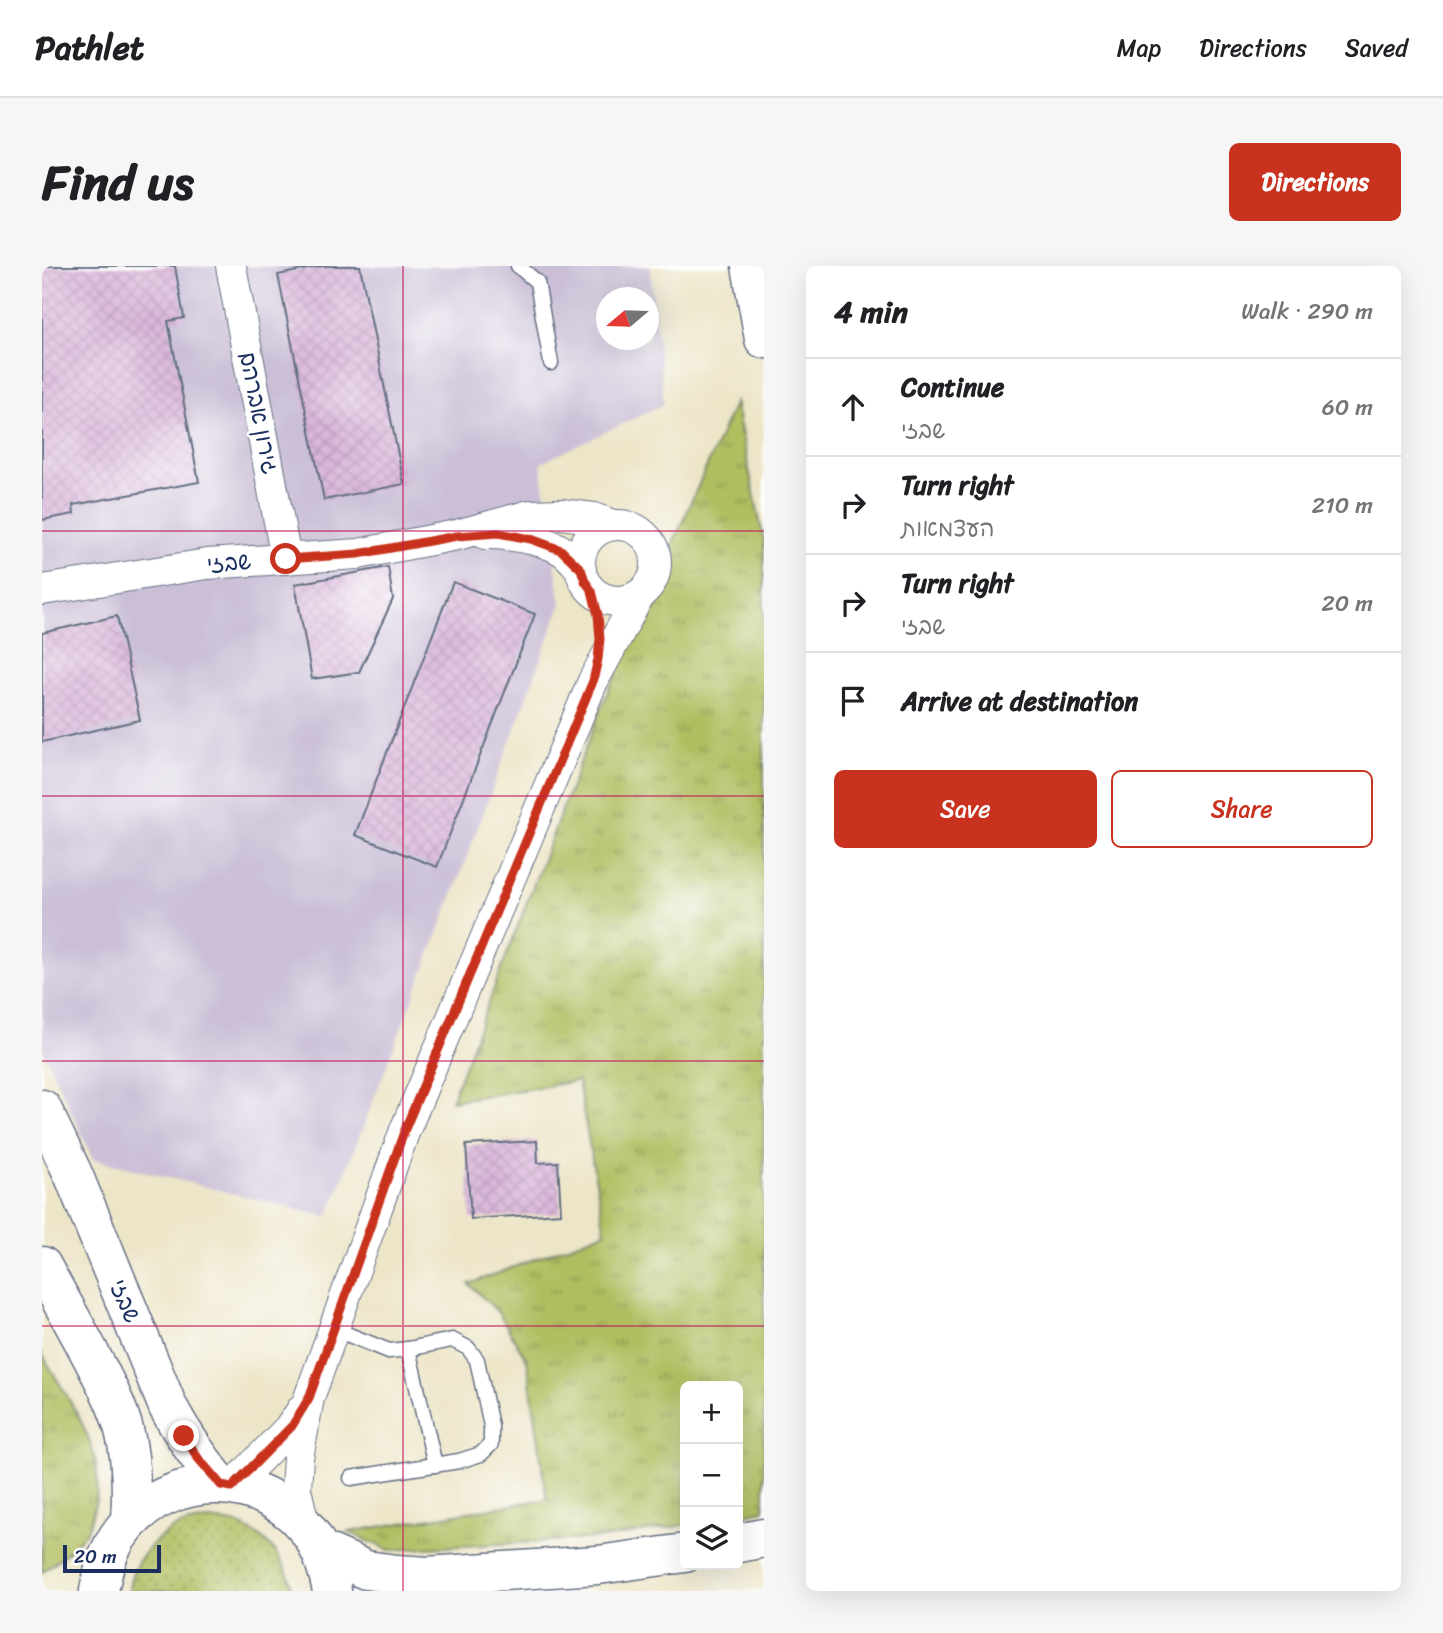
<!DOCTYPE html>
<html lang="en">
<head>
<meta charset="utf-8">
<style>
  :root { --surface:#fff; --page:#f6f6f6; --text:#202124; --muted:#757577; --line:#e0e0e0; --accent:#c8321e }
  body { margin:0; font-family:Sriracha,"Playpen Sans Hebrew",sans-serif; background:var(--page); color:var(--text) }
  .controls { position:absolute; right:21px; bottom:21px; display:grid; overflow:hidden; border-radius:10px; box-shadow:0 7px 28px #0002 }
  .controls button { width:63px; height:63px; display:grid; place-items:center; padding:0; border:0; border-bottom:2px solid var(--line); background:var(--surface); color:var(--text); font:35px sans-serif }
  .compass { position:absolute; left:554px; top:21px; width:63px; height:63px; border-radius:50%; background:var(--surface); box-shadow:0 7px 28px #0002; rotate:251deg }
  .scale { position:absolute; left:21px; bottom:18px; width:98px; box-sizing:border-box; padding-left:7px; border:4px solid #1b2f5e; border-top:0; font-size:19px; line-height:24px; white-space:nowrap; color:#1b2f5e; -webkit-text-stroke:5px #fff; paint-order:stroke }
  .stop { position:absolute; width:21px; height:21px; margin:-16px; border:5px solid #c8321e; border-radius:50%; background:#fff }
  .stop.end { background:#c8321e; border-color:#fff; box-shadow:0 2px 7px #0008 }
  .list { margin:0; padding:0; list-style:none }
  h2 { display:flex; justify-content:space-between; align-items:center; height:91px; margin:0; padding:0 28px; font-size:30px }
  h2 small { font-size:23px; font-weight:400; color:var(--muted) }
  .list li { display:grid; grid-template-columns:46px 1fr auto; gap:21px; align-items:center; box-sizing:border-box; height:98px; padding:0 28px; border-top:2px solid var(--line) }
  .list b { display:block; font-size:26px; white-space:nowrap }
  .list p { margin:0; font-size:23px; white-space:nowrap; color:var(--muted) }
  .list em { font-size:23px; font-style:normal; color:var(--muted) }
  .actions { display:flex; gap:14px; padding:21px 28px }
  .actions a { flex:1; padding:16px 0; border:2px solid var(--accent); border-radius:10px; text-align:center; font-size:24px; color:var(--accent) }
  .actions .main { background:var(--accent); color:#fff }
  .icon { flex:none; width:38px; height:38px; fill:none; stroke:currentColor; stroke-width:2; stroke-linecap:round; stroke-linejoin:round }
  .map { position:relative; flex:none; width:722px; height:1325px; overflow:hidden; border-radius:10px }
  header { display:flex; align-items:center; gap:42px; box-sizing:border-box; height:98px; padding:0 35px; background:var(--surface); border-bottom:2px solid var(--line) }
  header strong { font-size:33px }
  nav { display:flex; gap:38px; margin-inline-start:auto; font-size:24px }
  .intro { display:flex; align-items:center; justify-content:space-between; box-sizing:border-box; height:168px; padding:0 42px }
  h1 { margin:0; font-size:49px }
  .button { padding:18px 32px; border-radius:10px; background:var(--accent); color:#fff; font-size:24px; font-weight:700 }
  main { display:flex; gap:42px; padding:0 42px }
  aside { flex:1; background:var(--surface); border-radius:10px; box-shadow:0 7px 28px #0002 }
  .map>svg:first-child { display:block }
  .industrial { fill:#cabfd6; fill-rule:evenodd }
  .grass { fill:url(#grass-dots); stroke:#66765f; stroke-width:2 }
  .park { fill:url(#park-tufts); stroke:#66765f; stroke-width:2 }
  .building { fill:url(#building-cross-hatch) }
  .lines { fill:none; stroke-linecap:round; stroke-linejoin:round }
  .lane-casing { stroke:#646f83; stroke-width:17 }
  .street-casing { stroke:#646f83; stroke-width:32 }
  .secondary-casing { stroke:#646f83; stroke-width:41 }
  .primary-casing { stroke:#646f83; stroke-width:41 }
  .lane { stroke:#fff; stroke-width:14 }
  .street { stroke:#fff; stroke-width:30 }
  .secondary { stroke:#fff; stroke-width:38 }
  .primary { stroke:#fff; stroke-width:38 }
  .route { stroke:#c8321e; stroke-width:9 }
  .grid { fill:none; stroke:#c2185b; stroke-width:2; stroke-opacity:0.55 }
  .labels { text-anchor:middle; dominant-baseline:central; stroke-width:5; stroke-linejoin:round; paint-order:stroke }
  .street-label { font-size:23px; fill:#1b2f5e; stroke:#fff }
</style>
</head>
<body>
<header>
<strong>Pathlet</strong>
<nav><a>Map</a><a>Directions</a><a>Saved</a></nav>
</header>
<div class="intro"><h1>Find us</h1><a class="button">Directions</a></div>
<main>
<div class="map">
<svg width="722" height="1325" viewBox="0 0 722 1325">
  <defs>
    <pattern id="grass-dots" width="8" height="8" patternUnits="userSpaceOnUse" patternTransform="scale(1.75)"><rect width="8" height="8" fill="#b0be60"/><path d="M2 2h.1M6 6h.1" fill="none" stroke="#8e9b52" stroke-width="1.8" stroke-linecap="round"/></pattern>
    <pattern id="park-tufts" width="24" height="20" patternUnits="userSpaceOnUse" patternTransform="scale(1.75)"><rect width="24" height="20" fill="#b0be60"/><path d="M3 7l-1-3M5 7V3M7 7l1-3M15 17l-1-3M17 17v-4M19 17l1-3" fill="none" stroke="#8e9b52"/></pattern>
    <pattern id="building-cross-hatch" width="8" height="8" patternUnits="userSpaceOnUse" patternTransform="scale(1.75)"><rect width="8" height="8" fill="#dab6d9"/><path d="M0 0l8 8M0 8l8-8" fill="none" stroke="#ba9dbd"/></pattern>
  </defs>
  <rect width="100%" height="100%" fill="#fff"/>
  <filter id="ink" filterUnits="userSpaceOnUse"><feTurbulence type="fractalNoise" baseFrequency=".0143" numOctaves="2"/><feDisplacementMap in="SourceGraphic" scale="14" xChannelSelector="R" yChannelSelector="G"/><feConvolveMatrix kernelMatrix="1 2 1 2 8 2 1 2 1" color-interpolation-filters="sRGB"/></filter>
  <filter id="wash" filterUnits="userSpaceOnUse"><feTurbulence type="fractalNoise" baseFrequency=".00686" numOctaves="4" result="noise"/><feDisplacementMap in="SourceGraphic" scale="28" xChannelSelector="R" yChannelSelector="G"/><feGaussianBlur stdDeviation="1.57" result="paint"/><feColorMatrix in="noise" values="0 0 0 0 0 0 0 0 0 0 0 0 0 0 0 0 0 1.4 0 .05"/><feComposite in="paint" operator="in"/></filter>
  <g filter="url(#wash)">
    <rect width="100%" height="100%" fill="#ede5c8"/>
    <!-- industrial -->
    <path class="industrial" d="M 0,0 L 608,0 L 622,138 L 499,197 L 519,339 L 405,644 L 286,951 L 51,893 L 0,782 ZM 564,32 L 606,32 L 606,74 L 564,74 Z"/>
    <!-- grass -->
    <path class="grass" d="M 167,1254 C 176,1255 186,1255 195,1258 C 222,1268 247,1295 250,1325 L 87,1325 C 88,1297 114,1269 139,1259 C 148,1256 158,1256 167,1254 Z"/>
    <!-- park -->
    <g class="park">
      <path d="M 693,136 L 722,275 L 722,1244 L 696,1249 L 696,1120 L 643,1120 L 643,1259 L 561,1272 L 347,1284 L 306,1266 L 505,1233 L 485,1094 L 456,1046 L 427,1018 L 563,966 L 536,815 L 409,835 L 561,437 Z"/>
      <path d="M 0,1088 C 26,1134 68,1186 52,1242 C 50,1248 49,1256 46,1262 C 36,1280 15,1294 0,1307 Z"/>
    </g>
    <g id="blocks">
      <!-- building -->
      <g class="building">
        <path d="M 0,0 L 133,0 L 142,52 L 126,55 L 157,216 L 31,239 L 32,248 L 0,254 Z"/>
        <path d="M 280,0 L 318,0 L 362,218 L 282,234 L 236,9 Z"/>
        <path d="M 346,301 L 351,333 L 317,406 L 270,413 L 253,318 Z"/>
        <path d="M 411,316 L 493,348 L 395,601 L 313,569 Z"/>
        <path d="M 75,350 L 98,454 L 0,476 L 0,367 Z"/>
        <path d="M 495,875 L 496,897 L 516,896 L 519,947 L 429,953 L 424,879 Z"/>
      </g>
    </g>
  </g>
  <g filter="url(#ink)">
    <use href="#blocks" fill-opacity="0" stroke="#646f83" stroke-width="2"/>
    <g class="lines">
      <defs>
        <g id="lane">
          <path d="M 476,0 L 495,16 L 509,97"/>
          <path d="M 292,1063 L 347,1085 L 366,1083 L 410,1074 L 426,1082 L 435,1094 L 449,1160 L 449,1178 L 439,1188 L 417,1195 L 309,1212"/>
          <path d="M 366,1083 L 393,1199"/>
        </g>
        <g id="street">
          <path d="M 189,0 L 244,293"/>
          <circle cx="576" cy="297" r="38"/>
          <path d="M 443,268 C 462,267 503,274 519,284 C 526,288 533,297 539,303"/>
          <path d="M 0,324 L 165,298 L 316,288 L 415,269 L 488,249 L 519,248 L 552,252 L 571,259"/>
          <path d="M 190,1221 L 249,1160 L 261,1142"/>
          <path d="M 263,1262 L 254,1223 L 256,1192 L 267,1132 L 363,864 L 551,415 L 598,328"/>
        </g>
        <g id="secondary">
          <path d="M 0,843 L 31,908 L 126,1141 C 141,1169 158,1194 179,1219"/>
          <path d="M 0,1000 C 18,1033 37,1066 54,1099 C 65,1120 76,1141 82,1164 C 90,1194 90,1224 88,1255"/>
          <path d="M 696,1277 L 722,1272"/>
          <path d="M 277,1283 L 324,1304 L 355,1308 L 385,1310 L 556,1299 L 643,1287"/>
          <path d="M 57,1325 C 61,1304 66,1283 80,1265 C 127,1203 225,1203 270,1270 C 281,1287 286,1305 290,1325"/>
        </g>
        <path id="primary" d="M 709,0 L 722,73"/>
      </defs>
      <!-- lane casing -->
      <use href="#lane" class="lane-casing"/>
      <!-- street casing -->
      <use href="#street" class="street-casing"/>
      <!-- secondary casing -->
      <use href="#secondary" class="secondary-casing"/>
      <!-- primary casing -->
      <use href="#primary" class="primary-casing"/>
      <!-- lane -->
      <use href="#lane" class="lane"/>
      <!-- street -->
      <use href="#street" class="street"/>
      <!-- secondary -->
      <use href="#secondary" class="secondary"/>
      <!-- primary -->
      <use href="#primary" class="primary"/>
    </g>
  </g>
  <g class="lines" filter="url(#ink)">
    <!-- route -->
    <path class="route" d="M 142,1170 L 156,1192 L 179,1219 L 190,1221 L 250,1160 L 267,1132 L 363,863 L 551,415 L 556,393 L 558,373 L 556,349 L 550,325 L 543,315 L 539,303 L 519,284 L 489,273 L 456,267 L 415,270 L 316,288 L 244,293"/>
  </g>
  <!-- grid -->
  <path class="grid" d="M 361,0 L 361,1325M 0,265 L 722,265M 0,530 L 722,530M 0,795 L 722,795M 0,1060 L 722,1060"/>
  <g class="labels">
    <!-- street labels -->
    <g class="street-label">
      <text transform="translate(217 147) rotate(79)">גירון אברהם</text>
      <text transform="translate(187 297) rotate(-5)">שבזי</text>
      <text transform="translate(83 1035) rotate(68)">שבזי</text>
    </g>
  </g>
</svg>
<div class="controls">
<button>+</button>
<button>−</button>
<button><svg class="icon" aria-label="layers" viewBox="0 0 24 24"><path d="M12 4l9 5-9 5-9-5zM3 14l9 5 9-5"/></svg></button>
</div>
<svg class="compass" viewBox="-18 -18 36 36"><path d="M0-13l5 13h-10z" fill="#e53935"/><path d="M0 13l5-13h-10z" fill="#757577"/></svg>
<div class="scale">20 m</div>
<div class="stop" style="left:244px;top:293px"></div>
<div class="stop end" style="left:142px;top:1170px"></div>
</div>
<aside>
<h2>4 min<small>Walk · 290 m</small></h2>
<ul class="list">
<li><svg class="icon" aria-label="ahead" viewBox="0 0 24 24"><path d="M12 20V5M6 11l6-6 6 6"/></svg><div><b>Continue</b><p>שבזי</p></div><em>60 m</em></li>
<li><svg class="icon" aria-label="right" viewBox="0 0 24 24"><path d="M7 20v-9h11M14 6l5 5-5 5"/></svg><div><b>Turn right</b><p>העצמאות</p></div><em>210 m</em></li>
<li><svg class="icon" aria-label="right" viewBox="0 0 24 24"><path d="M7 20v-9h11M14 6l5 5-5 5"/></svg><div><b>Turn right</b><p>שבזי</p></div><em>20 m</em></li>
<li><svg class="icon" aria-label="arrive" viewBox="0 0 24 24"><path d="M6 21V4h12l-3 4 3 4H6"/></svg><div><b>Arrive at destination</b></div></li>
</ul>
<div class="actions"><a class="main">Save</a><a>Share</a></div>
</aside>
</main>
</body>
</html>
